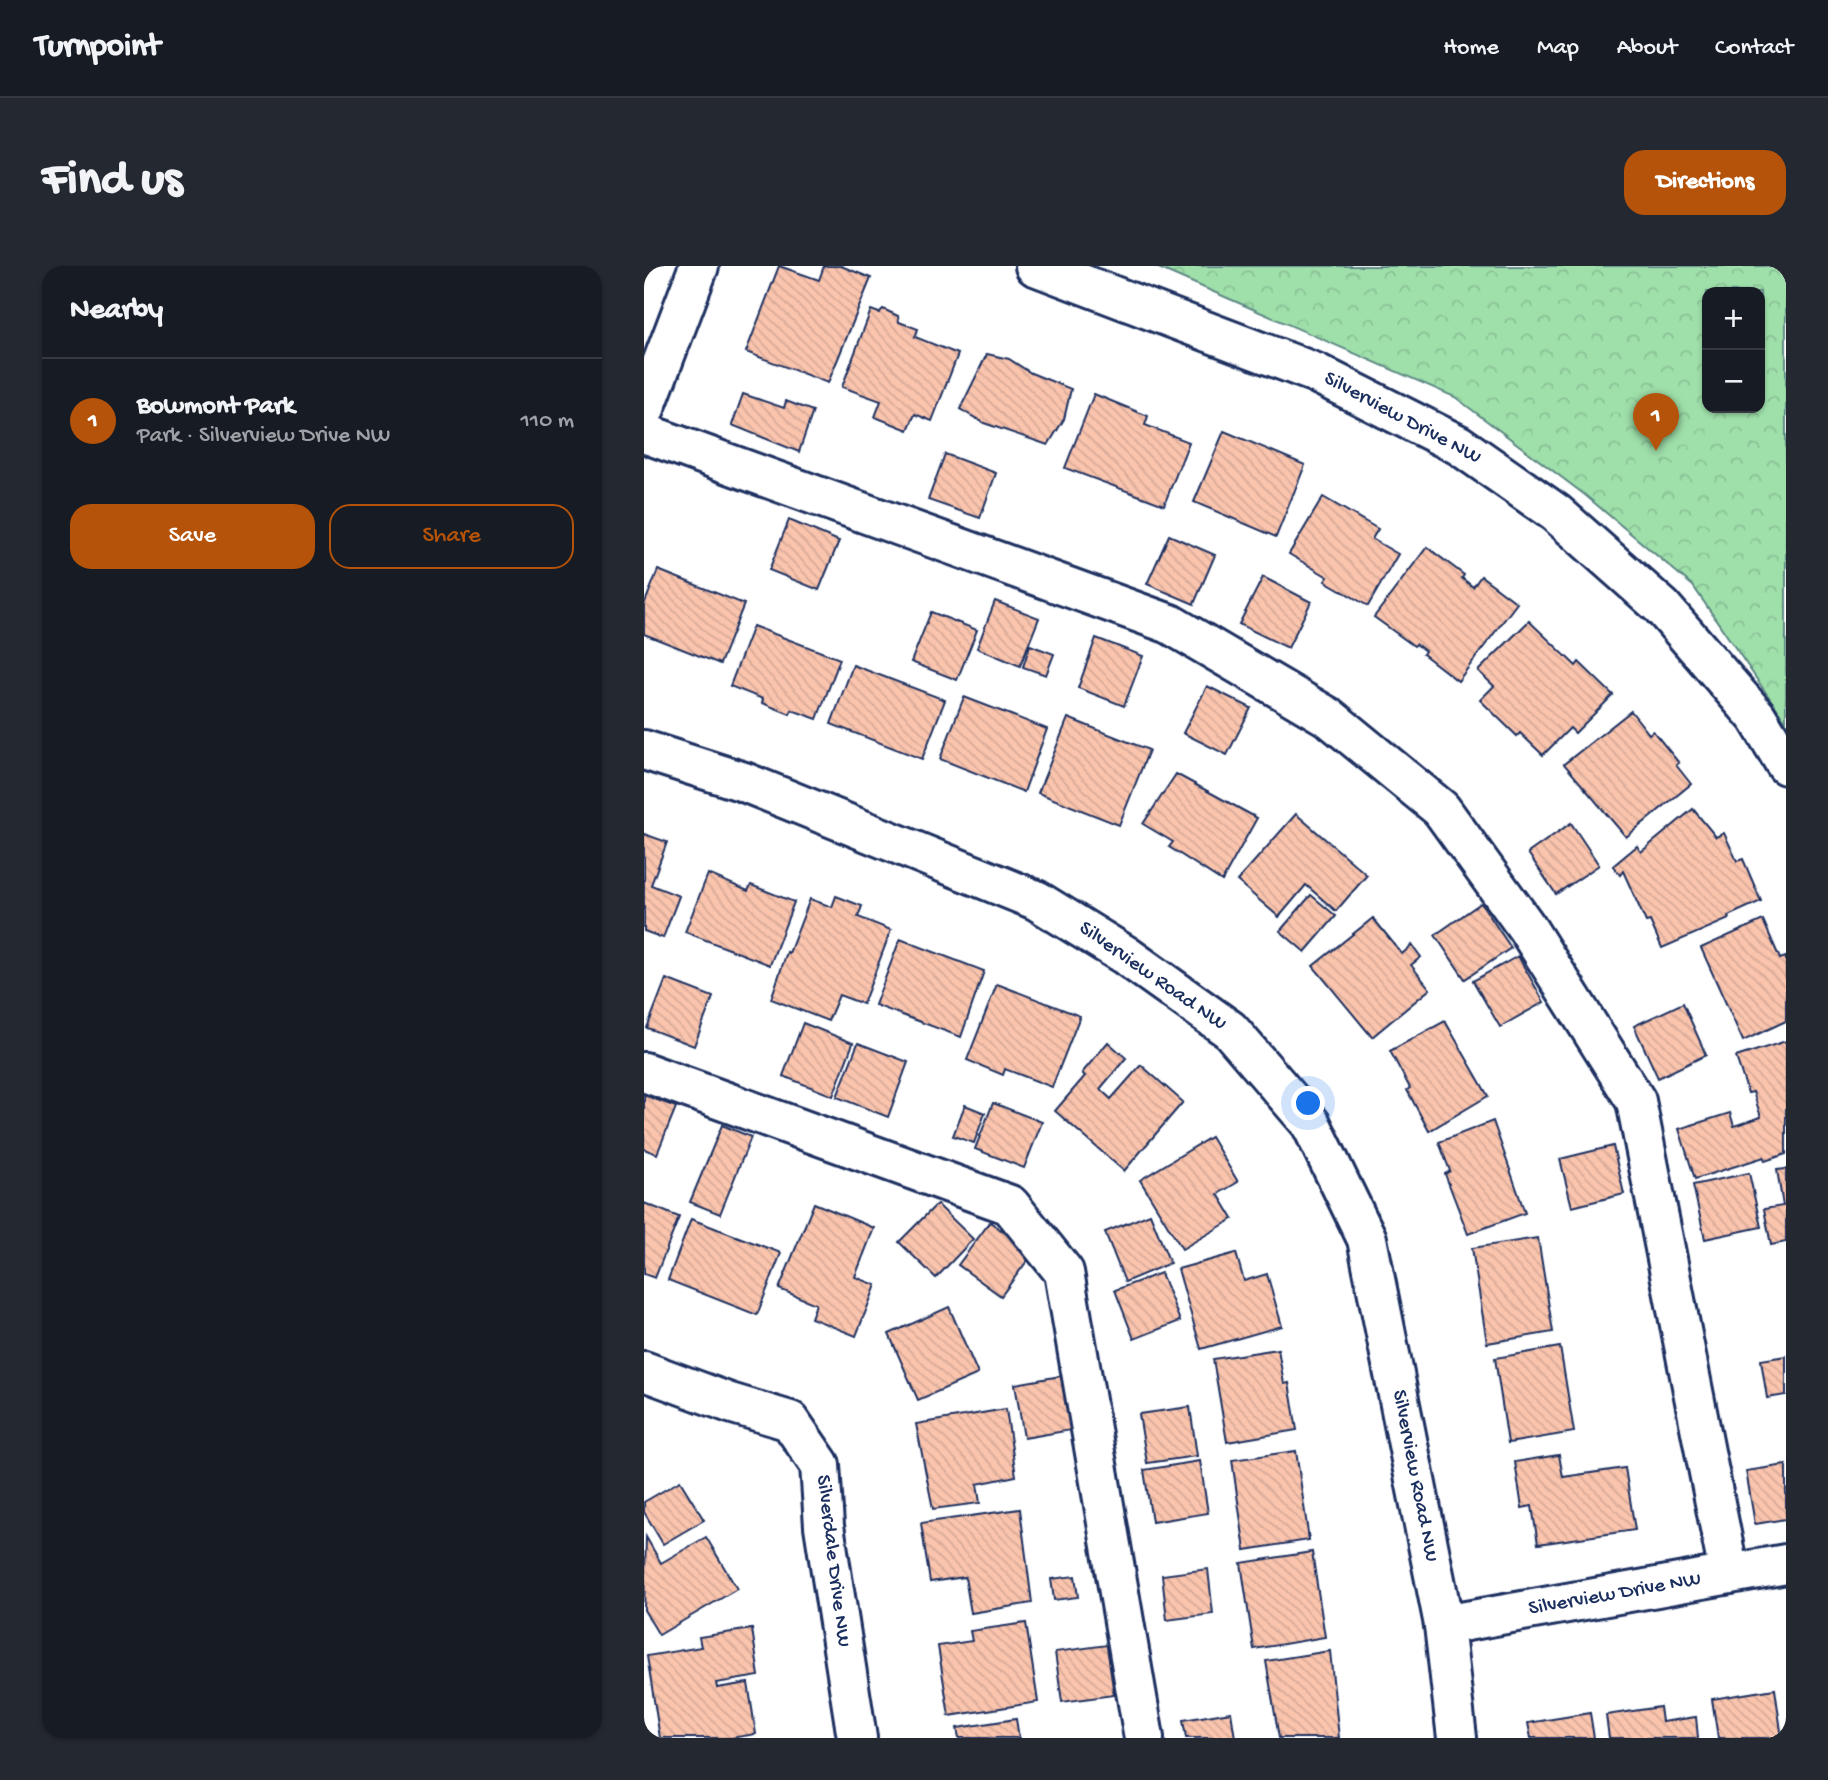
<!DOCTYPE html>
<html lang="en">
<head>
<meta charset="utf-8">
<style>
  :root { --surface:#171b24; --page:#242831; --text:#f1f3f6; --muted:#9ea1a6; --line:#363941; --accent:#b45309 }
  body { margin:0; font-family:"Gochi Hand",sans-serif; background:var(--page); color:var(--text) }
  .controls { position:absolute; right:21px; top:21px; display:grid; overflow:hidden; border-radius:14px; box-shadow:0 2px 5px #0004 }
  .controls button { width:63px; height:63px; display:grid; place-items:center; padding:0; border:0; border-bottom:2px solid var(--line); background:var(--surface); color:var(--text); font:35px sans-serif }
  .you { position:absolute; left:665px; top:838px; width:24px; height:24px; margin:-18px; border:5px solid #fff; border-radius:50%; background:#1a73e8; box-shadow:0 0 0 10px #1a73e833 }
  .badge { display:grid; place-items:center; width:46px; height:46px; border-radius:50%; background:var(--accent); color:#fff; font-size:23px; font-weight:700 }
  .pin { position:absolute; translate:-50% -58px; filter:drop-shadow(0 2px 4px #0008) }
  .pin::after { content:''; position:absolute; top:37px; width:24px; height:21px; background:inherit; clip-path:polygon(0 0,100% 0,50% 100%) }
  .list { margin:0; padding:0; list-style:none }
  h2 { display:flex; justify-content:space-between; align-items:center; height:91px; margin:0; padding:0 28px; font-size:30px }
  h2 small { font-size:23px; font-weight:400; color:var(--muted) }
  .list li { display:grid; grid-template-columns:46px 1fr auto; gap:21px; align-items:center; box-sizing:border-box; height:126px; padding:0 28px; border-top:2px solid var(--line) }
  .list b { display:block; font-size:26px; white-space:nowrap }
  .list p { margin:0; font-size:23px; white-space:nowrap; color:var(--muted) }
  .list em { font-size:23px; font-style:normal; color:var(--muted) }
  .actions { display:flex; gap:14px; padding:21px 28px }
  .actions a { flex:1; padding:16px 0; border:2px solid var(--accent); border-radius:21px; text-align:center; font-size:24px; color:var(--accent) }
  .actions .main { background:var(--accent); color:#fff }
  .map { position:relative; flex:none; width:1142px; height:1472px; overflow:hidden; border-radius:21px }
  header { display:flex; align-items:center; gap:42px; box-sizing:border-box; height:98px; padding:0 35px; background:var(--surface); border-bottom:2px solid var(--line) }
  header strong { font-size:33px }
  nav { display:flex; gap:38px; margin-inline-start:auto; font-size:24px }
  .intro { display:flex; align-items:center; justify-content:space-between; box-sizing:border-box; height:168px; padding:0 42px }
  h1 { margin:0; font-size:49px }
  .button { padding:18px 32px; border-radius:21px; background:var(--accent); color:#fff; font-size:24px; font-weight:700 }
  main { display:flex; gap:42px; padding:0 42px }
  aside { flex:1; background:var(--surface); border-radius:21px; box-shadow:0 2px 5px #0004 }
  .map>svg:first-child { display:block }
  .park { fill:url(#park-crowns); stroke:#5d8884; stroke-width:2; fill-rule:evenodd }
  .building { fill:url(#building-back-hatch); stroke:#1b2f5e; stroke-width:2 }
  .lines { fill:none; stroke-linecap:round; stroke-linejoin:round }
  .minor-casing { stroke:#1b2f5e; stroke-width:44 }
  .minor { stroke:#fff; stroke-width:38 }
  .labels { text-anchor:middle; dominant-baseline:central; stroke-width:5; stroke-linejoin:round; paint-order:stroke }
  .street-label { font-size:21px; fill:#1b2f5e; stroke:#fff }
</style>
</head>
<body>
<header>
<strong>Turnpoint</strong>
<nav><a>Home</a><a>Map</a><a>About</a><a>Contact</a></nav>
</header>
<div class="intro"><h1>Find us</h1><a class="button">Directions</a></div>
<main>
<aside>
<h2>Nearby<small></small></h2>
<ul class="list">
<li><span class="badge">1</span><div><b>Bowmont Park</b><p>Park · Silverview Drive NW</p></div><em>110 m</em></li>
</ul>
<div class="actions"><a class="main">Save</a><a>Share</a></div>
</aside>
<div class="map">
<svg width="1142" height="1472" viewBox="0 0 1142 1472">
  <defs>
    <pattern id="park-crowns" width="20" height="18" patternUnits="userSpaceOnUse" patternTransform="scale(1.75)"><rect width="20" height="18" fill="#9fe0aa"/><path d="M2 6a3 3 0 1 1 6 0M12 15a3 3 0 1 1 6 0" fill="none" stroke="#88c095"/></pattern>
    <pattern id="building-back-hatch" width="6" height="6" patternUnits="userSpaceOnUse" patternTransform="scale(1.75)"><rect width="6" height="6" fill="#fac4ad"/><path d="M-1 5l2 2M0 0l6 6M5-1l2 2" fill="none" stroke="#d6a997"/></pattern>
  </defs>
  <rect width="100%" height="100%" fill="#fff"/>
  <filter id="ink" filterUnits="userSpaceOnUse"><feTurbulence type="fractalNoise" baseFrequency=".0143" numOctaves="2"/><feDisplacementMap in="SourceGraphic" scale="14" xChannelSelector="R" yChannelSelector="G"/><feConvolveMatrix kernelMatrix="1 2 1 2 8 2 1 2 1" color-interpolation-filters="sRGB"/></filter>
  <g filter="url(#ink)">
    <!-- park -->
    <path class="park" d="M 510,0 L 1142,0 L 1142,456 L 1049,320 L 941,229 L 811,131 ZM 1116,26 L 1116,142 L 1063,142 L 1063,26 Z"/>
    <!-- building -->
    <g class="building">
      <path d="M 135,0 L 175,14 L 180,0 L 197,0 L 227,12 L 184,117 L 102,86 Z"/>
      <path d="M 239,43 L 254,50 L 255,56 L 274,63 L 271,71 L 314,88 L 288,155 L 271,148 L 264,164 L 231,151 L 237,135 L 198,121 L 227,44 L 235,47 Z"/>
      <path d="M 343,88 L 365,93 L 387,107 L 427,123 L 420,153 L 404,179 L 340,157 L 316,143 Z"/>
      <path d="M 99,128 L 140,142 L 142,135 L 169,145 L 155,186 L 88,159 Z"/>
      <path d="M 450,128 L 504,150 L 501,159 L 545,176 L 520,239 L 421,202 Z"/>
      <path d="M 580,165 L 661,199 L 632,271 L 550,236 Z"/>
      <path d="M 301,188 L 352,207 L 336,252 L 284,234 Z"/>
      <path d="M 679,231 L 734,263 L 728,273 L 754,288 L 724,340 L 681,315 L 684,311 L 645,288 Z"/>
      <path d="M 145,254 L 195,275 L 175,324 L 125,304 Z"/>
      <path d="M 525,269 L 571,289 L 550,338 L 503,318 Z"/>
      <path d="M 783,281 L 820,309 L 818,312 L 829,321 L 837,310 L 873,337 L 814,415 L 779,388 L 781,385 L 772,378 L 770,380 L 730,351 Z"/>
      <path d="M 14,304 L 100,338 L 76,398 L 0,368 L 0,339 Z"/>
      <path d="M 619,311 L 667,336 L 644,382 L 595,358 Z"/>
      <path d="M 351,335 L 395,352 L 376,400 L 333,382 Z"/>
      <path d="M 287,346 L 333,364 L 313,414 L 267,396 Z"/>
      <path d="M 885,355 L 932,400 L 935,396 L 969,429 L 931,467 L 926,462 L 899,489 L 876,467 L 873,470 L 836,434 L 850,420 L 834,405 Z"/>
      <path d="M 109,360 L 196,393 L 173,453 L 148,444 L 146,448 L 118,437 L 119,433 L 86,420 Z"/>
      <path d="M 452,372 L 499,390 L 480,440 L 434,422 Z"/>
      <path d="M 386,379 L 410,388 L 402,409 L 379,401 Z"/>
      <path d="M 209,399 L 301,434 L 278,493 L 187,458 Z"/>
      <path d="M 563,420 L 607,442 L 583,489 L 539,467 Z"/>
      <path d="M 320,431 L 403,463 L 380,526 L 296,493 Z"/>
      <path d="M 987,445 L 1005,468 L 1009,465 L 1035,497 L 1032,499 L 1047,518 L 982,571 L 920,498 Z"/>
      <path d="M 424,452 L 505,484 L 475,559 L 394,527 Z"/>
      <path d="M 532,508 L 613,552 L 578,615 L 525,581 L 529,576 L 499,558 Z"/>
      <path d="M 1049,543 L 1072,571 L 1080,567 L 1093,595 L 1099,593 L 1117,635 L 1084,650 L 1085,653 L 1018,682 L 1006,655 L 1002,656 L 979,605 L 976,609 L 969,600 L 993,580 L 997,586 Z"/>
      <path d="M 652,548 L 723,609 L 692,645 L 662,619 L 635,651 L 593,615 Z"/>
      <path d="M 927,557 L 955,599 L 912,628 L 884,587 Z"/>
      <path d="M 0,568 L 23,576 L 7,619 L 35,630 L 19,672 L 0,665 Z"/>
      <path d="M 64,608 L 104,625 L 107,619 L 150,636 L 126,699 L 41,666 Z"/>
      <path d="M 667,629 L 692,650 L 661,686 L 636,665 Z"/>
      <path d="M 192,630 L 218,640 L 214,651 L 247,664 L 219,738 L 195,729 L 184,755 L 127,733 L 143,686 L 145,687 L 166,633 L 188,641 Z"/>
      <path d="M 837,637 L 867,682 L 821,713 L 791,669 Z"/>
      <path d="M 729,652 L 758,688 L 768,679 L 777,691 L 767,699 L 786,723 L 728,771 L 669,700 Z"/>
      <path d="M 1119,654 L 1136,693 L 1142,691 L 1142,755 L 1099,775 L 1057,682 Z"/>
      <path d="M 256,673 L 340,705 L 317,771 L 231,739 Z"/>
      <path d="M 874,690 L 900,736 L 856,761 L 829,715 Z"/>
      <path d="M 22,713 L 69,731 L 50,780 L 3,762 Z"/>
      <path d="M 353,718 L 436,750 L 408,821 L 361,803 L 359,809 L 323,794 Z"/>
      <path d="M 1039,737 L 1062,789 L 1014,812 L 990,760 Z"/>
      <path d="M 801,755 L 844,830 L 785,865 L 763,824 L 766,822 L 746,785 Z"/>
      <path d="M 159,757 L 209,777 L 189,830 L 139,810 Z"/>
      <path d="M 1142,775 L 1142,888 L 1121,895 L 1120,891 L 1051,913 L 1035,863 L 1086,847 L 1090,860 L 1117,851 L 1109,826 L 1104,827 L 1092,791 Z"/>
      <path d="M 464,776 L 482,792 L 456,823 L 467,833 L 497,799 L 539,836 L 480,905 L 411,845 L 441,810 L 438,807 Z"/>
      <path d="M 214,777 L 264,796 L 244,851 L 193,831 Z"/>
      <path d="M 0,829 L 32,841 L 13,888 L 0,883 Z"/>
      <path d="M 349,837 L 398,856 L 380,902 L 331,883 Z"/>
      <path d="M 321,839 L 341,847 L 330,877 L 309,870 Z"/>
      <path d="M 849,855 L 881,947 L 824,968 L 801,908 L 806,905 L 795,876 Z"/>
      <path d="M 78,859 L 107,871 L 76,948 L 46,936 Z"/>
      <path d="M 567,871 L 594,916 L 574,928 L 589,953 L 538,983 L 496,914 Z"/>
      <path d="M 969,880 L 980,928 L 928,941 L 916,893 Z"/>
      <path d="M 1142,903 L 1142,976 L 1127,979 L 1120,943 L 1139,940 L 1133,904 Z"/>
      <path d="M 1105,907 L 1117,961 L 1061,973 L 1049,919 Z"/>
      <path d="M 0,937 L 35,951 L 11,1012 L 0,1008 Z"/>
      <path d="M 170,937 L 230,962 L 211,1011 L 232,1019 L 212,1070 L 167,1052 L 172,1038 L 135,1023 Z"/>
      <path d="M 293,938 L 329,973 L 292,1012 L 255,976 Z"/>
      <path d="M 506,948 L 526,997 L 481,1016 L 461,966 Z"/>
      <path d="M 47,953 L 137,987 L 113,1049 L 24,1014 Z"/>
      <path d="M 346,956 L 389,987 L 357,1030 L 314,999 Z"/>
      <path d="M 894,972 L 909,1066 L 843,1077 L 828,982 Z"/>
      <path d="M 592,987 L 600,1015 L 623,1008 L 638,1060 L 557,1083 L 534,1003 Z"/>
      <path d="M 517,1007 L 536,1055 L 490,1073 L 471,1024 Z"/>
      <path d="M 305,1041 L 334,1108 L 274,1134 L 245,1068 Z"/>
      <path d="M 916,1081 L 930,1166 L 864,1177 L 851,1092 Z"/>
      <path d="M 634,1083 L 640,1118 L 645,1117 L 653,1164 L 583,1176 L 569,1093 Z"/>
      <path d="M 1142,1090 L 1142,1129 L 1123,1132 L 1117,1094 Z"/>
      <path d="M 417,1110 L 427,1164 L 380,1172 L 371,1118 Z"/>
      <path d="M 546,1141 L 553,1190 L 503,1197 L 495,1148 Z"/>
      <path d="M 362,1143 L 372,1210 L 333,1218 L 336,1237 L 289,1243 L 272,1158 Z"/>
      <path d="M 652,1185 L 665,1274 L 601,1284 L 588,1194 Z"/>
      <path d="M 915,1189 L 919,1211 L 981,1202 L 991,1264 L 894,1278 L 888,1240 L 878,1242 L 871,1196 Z"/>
      <path d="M 556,1195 L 564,1247 L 508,1256 L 500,1204 Z"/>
      <path d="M 1142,1199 L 1142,1253 L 1111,1258 L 1102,1205 Z"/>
      <path d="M 36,1215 L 60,1254 L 19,1278 L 0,1246 L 0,1236 Z"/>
      <path d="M 376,1243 L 388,1337 L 327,1347 L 321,1311 L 286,1316 L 277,1257 Z"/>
      <path d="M 2,1271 L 17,1297 L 62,1271 L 93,1323 L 15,1369 L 0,1344 Z"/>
      <path d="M 668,1286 L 681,1371 L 610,1383 L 597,1297 Z"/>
      <path d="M 564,1303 L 569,1348 L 523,1354 L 518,1309 Z"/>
      <path d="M 431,1310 L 434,1331 L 410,1334 L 407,1313 Z"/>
      <path d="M 382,1357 L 394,1436 L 305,1450 L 294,1380 L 328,1375 L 326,1365 Z"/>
      <path d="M 108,1363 L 115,1410 L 72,1417 L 73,1422 L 104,1417 L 112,1468 L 87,1472 L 16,1472 L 3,1390 L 57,1381 L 55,1371 Z"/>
      <path d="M 463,1379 L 470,1429 L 418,1436 L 411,1386 Z"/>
      <path d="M 686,1385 L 695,1472 L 635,1472 L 622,1395 Z"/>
      <path d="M 1131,1423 L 1138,1472 L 1074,1472 L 1068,1433 Z"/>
      <path d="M 1016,1441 L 1018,1456 L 1052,1451 L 1054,1472 L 965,1472 L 962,1449 Z"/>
      <path d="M 587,1446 L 591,1472 L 542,1472 L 539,1454 Z"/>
      <path d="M 946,1447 L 950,1472 L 887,1472 L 884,1457 Z"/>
      <path d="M 372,1453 L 375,1472 L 315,1472 L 313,1462 Z"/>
    </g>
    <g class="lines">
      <defs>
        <g id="minor">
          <path d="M 391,0 L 672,107 L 815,179 L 912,247 L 1018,341 L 1113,451 L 1142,499"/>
          <path d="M 0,145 L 55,0"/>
          <path d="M 0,167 L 526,358 L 686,452 L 797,543 L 883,662 L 992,835 L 1085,1308"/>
          <path d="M 0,484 L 100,516 L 392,634 L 481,689 L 586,764 L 667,858 L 723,973 L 800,1359 L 813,1472"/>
          <path d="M 0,806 L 366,939 L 420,1006 L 500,1472"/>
          <path d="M 0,1105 L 86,1137 L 146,1155 L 176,1199 L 180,1260 L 213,1472"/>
          <path d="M 800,1359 L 1142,1298"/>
        </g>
      </defs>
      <!-- minor casing -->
      <use href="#minor" class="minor-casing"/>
      <!-- minor -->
      <use href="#minor" class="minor"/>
    </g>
  </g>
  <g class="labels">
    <!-- street labels -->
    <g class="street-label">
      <text transform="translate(758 153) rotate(28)">Silverview Drive NW</text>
      <text transform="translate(508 711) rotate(35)">Silverview Road NW</text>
      <text transform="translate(770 1210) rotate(79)">Silverview Road NW</text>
      <text transform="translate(188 1295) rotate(83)">Silverdale Drive NW</text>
      <text transform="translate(971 1329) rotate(-10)">Silverview Drive NW</text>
    </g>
  </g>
</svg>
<div class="controls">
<button>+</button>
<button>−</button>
</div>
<div class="you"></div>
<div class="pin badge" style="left:1012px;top:185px">1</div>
</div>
</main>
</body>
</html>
